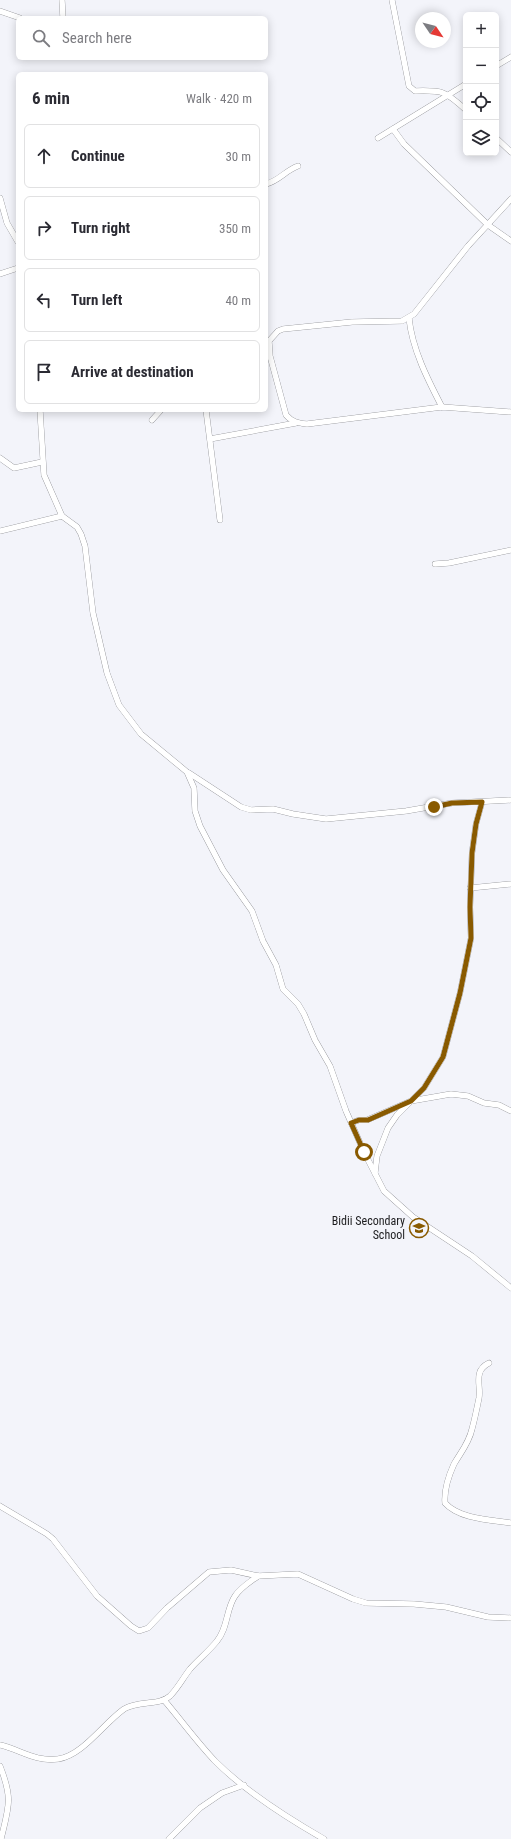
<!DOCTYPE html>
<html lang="en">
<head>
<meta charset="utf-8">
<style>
  :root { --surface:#fff; --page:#f7f7f7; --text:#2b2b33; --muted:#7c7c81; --line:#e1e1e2 }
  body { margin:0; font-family:"Roboto Condensed",sans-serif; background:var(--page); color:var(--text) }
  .controls { position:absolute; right:12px; top:12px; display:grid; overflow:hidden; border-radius:6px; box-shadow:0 2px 10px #0003 }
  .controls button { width:36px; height:36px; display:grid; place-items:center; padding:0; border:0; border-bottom:1px solid var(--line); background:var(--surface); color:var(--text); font:20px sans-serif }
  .compass { position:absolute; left:415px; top:12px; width:36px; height:36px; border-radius:50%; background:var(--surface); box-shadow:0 2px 10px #0003; rotate:125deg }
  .stop { position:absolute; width:12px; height:12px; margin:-9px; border:3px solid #895a00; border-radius:50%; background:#fff }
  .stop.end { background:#895a00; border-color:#fff; box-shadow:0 1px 4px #0008 }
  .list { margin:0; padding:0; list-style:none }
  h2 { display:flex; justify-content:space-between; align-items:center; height:52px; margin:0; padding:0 16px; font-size:17px }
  h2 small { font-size:13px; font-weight:400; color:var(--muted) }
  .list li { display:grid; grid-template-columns:26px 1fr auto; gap:12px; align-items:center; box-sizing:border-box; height:64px; margin:0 8px 8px; padding:0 8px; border:1px solid var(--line); border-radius:6px }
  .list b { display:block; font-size:15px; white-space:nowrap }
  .list em { font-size:13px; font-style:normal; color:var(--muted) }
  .icon { flex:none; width:22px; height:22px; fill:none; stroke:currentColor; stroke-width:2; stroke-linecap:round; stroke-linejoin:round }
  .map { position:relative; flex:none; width:511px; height:1839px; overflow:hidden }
  .search { position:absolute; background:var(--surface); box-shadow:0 2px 10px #0003; left:16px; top:16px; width:252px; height:44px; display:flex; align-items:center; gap:10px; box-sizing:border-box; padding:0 14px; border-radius:6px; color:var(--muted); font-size:15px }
  .panel { position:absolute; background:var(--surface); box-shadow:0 2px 10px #0003; left:16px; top:72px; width:252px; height:340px; border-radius:6px }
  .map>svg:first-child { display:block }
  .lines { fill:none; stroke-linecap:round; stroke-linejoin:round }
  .minor-casing { stroke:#7c7d82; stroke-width:6 }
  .minor { stroke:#fff; stroke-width:5.5 }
  .route { stroke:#895a00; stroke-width:5 }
  .labels { text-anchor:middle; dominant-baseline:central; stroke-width:4; stroke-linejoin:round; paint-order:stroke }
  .poi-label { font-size:12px; fill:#1c1c1e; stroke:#f3f4fa; text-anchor:end }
</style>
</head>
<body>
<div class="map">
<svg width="511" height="1839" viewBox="0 0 511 1839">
  <rect width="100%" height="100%" fill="#f3f4fa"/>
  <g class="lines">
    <defs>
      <g id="minor">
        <path d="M 62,0 L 63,18"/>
        <path d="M 392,0 L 409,86 L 415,91 C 443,90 445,91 466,110"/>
        <path d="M 0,11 L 20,18"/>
        <path d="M 496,66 L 511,57"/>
        <path d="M 393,129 L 404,144 L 488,225 L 511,241"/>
        <path d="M 378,138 L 466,84"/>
        <path d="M 496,138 L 511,152"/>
        <path d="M 266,184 C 279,181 286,170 298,166"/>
        <path d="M 0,198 L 7,223 L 18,242"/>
        <path d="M 511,199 L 468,246 L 414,314 L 402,321 L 352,322 L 283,329 L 278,331 L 269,341 L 270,356 L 286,415 C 292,422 298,423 307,424 L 442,407 L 511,412"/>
        <path d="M 0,274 L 18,268"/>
        <path d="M 409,318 C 412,349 428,380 442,407"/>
        <path d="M 40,410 L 44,475 L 62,516 L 77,527 L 81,534 L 85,546 L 93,613 L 107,673 L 119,705 L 141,734 L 187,772 L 194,788 L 195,811 L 200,826 L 223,870 L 252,911 L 263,941 L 276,965 L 283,989 L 298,1004 L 304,1014 L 315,1040 L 330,1066 L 346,1111 L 364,1152 L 384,1191 L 413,1217 L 472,1256 L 511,1288"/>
        <path d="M 206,410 L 220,520"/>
        <path d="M 152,420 L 161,410"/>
        <path d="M 210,439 L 296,423"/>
        <path d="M 0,458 L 14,468 L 42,462"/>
        <path d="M 0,531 L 62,516"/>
        <path d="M 435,564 L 449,563 L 511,550"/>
        <path d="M 189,773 L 241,807 L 251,810 L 273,809 L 293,814 L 326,819 L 406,811 L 452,803 L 511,800"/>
        <path d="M 470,888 L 511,884"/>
        <path d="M 351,1123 L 359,1120 L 367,1120 L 411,1101 L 451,1094 L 468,1096 L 484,1103 L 499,1105 L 511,1111"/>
        <path d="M 375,1173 L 377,1156 L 388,1128 L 397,1115 L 424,1088 L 443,1057 L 460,993 L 471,938 L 470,907 L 472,853 L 476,824 L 482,802"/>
        <path d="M 489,1363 C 473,1371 481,1384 479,1398 C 477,1408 475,1418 472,1429 C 469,1443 461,1452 454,1464 C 449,1475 444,1491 445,1503 C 459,1519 491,1520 511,1523"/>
        <path d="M 0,1506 L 47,1534 L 53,1539 L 97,1596 L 131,1626 L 139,1631 L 148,1628 L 167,1608 L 209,1572 L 231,1570 L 258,1576 L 298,1574 L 353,1599 L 366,1603 L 414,1604 L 446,1607 L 488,1617 L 511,1618"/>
        <path d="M 164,1700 C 181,1720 197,1742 215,1761 C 243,1789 289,1819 324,1839"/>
        <path d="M 0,1745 C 21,1750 35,1762 58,1759 C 82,1756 103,1724 124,1709 C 139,1700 159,1706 170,1696 C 178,1688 183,1678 190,1669 C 199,1659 209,1651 217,1641 C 228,1628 226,1609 235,1596 C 241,1587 250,1582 258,1576"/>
        <path d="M 0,1766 C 13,1799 9,1806 1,1839"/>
        <path d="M 169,1839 L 200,1808 L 222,1793 L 244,1785"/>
      </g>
    </defs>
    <!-- minor casing -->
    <use href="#minor" class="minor-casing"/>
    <!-- minor -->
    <use href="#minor" class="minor"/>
  </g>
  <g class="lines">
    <!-- route -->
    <path class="route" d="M 364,1152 L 351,1123 L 359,1120 L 368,1120 L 411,1101 L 424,1088 L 443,1057 L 460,993 L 471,938 L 470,907 L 472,853 L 476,824 L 482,802 L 452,803 L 434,807"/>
  </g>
  <!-- icons -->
  <defs>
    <symbol id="school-ring" viewBox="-11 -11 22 22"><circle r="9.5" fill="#f3f4fa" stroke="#895a00" stroke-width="1.5"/><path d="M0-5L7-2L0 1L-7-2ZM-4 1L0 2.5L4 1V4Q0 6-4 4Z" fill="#895a00"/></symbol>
  </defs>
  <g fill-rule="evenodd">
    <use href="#school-ring" x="408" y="1217" width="22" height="22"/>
  </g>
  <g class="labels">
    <!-- poi labels -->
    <g class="poi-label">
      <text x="405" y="1221">Bidii Secondary<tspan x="405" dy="14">School</tspan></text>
    </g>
  </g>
</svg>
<div class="controls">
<button>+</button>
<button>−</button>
<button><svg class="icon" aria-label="locate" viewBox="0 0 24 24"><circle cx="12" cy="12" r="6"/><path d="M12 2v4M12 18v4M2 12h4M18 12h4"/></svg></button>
<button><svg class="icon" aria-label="layers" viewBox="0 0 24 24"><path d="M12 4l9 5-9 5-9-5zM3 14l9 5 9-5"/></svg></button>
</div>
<svg class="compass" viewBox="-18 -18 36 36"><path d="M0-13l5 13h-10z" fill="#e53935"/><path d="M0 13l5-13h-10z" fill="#7c7c81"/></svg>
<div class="stop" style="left:364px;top:1152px"></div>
<div class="stop end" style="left:434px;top:807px"></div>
<div class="search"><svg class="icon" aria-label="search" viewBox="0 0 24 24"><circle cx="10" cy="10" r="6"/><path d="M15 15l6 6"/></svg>Search here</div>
<section class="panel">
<h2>6 min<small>Walk · 420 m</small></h2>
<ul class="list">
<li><svg class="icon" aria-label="ahead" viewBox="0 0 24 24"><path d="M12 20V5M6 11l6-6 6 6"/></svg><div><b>Continue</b></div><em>30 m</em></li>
<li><svg class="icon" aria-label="right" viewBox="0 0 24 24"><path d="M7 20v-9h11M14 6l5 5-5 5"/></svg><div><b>Turn right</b></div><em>350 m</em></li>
<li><svg class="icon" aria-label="left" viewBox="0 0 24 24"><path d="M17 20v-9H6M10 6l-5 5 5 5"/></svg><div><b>Turn left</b></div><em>40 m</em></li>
<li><svg class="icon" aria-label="arrive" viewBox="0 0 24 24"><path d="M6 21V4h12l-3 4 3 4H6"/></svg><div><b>Arrive at destination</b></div></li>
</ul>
</section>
</div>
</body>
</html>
